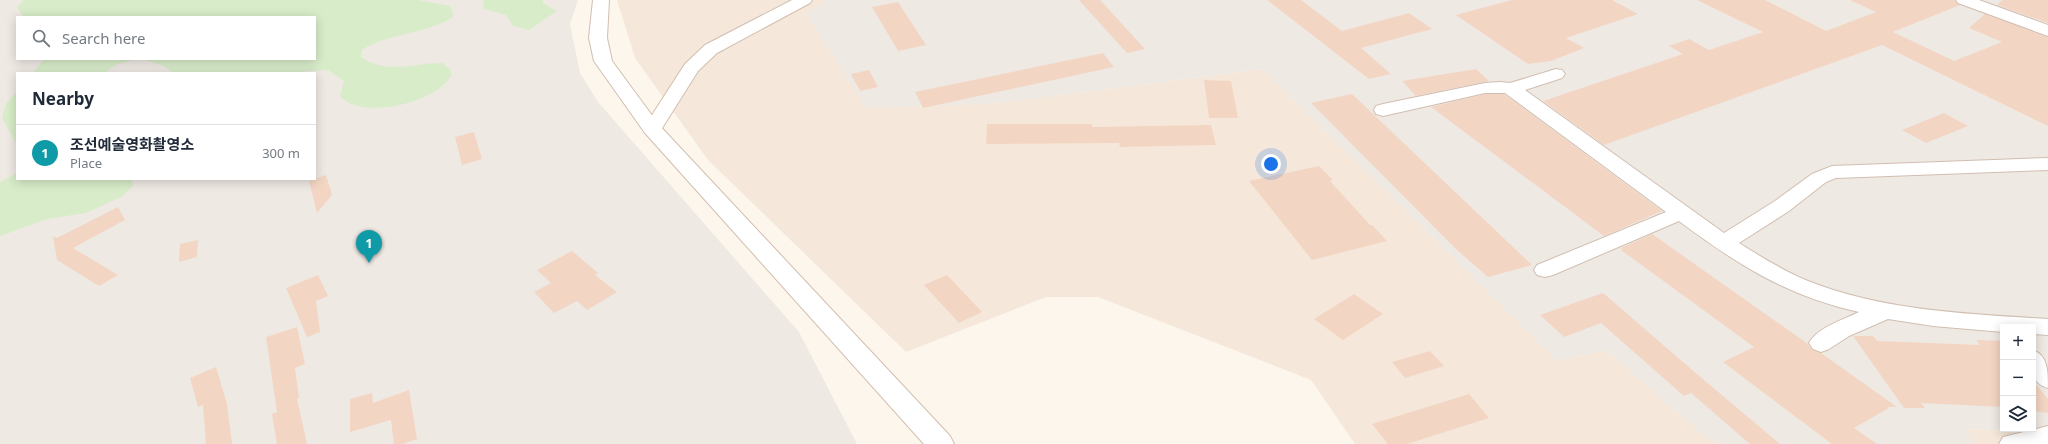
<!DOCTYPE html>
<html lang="en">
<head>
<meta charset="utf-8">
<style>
  :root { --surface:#fff; --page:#f6f6f7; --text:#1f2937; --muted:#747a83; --line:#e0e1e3; --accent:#e76f51 }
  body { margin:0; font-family:"Noto Sans","Noto Sans KR",sans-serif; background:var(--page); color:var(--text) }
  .controls { position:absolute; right:12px; bottom:12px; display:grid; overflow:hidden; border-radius:0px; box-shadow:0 2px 10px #0003 }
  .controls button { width:36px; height:36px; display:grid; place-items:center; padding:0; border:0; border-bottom:1px solid var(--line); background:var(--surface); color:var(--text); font:20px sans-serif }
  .you { position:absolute; left:1271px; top:164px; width:14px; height:14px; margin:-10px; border:3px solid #fff; border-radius:50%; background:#1a73e8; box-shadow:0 0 0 6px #1a73e833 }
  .badge { display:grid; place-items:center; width:26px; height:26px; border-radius:50%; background:var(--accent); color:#fff; font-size:13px; font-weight:700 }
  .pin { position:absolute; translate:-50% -33px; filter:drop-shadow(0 1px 2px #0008) }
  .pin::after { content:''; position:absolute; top:21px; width:14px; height:12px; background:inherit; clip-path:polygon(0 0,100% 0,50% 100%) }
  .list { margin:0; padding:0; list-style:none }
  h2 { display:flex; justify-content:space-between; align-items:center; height:52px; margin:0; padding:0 16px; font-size:17px }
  h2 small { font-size:13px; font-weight:400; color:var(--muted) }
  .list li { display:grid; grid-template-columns:26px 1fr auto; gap:12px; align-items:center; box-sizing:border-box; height:56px; padding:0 16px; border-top:1px solid var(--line) }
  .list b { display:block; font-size:15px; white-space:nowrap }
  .list p { margin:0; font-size:13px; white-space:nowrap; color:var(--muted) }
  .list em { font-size:13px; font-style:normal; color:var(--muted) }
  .icon { flex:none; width:22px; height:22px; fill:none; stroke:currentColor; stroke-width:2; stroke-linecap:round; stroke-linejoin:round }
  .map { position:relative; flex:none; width:2048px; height:444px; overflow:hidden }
  .search { position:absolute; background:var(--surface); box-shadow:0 2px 10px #0003; left:16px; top:16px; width:300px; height:44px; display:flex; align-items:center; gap:10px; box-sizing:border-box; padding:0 14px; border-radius:0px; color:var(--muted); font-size:15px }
  .panel { position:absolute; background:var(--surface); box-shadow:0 2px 10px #0003; left:16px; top:72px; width:300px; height:108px; border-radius:0px }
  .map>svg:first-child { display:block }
  .residential { fill:#f5e8da }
  .industrial { fill:#efe9e4; fill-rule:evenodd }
  .green { fill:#d8ecc9 }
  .building { fill:#f3d5c3 }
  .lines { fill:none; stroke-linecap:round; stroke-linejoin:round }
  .minor-casing { stroke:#d1beb0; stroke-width:2 }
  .tertiary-casing { stroke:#d1beb0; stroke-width:2 }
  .minor { fill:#fff; fill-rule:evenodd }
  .tertiary { fill:#fff; fill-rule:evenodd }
</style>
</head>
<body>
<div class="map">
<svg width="2048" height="444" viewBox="0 0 2048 444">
  <rect width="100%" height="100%" fill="#fdf6ec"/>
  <!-- residential -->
  <g class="residential">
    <path d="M 617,0 L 827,0 L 807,14 L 990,104 L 1263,69 L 1557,361 L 1606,350 L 1707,438 L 1720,444 L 1355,444 L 1311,380 L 1098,297 L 1046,297 L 906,352 L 708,160 L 635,58 Z"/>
    <path d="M 1965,429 L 2048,432 L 2048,444 L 1974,444 Z"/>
  </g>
  <!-- industrial -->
  <g class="industrial">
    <path d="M 0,0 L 578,0 L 570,24 L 580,73 L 598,102 L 799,332 L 857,444 L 0,444 ZM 17,17 L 315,17 L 315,59 L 17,59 ZM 17,73 L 315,73 L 315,179 L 17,179 Z"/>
    <path d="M 827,0 L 2048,0 L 2048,432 L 1965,429 L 1974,444 L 1720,444 L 1707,438 L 1606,350 L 1557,361 L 1263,69 L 990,104 L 866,108 L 806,14 ZM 2003,327 L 2033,327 L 2033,429 L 2003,429 Z"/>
  </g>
  <!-- green -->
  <g class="green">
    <path d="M 24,0 L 418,0 L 450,6 L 453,11 L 453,17 C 425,35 390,32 362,50 L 361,57 C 389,75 411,63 442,63 L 449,68 L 452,74 C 439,103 360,121 340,96 L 344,81 L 328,70 L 278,73 L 174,73 L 164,66 L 145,60 L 132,60 L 116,65 L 104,73 L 33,73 L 44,59 L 315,59 L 315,17 L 24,17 L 17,7 Z"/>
    <path d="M 483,0 L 543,0 L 543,3 L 557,11 L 529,30 L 513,26 L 506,15 L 484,9 Z"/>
    <path d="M 17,91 L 17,145 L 2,118 L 6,104 Z"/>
    <path d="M 17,173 L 17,179 L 132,179 L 133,186 L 121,197 L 86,213 L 47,219 L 0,236 L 0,182 Z"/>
  </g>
  <!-- building -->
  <g class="building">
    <path d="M 1079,0 L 1100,0 L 1145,49 L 1127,53 Z"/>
    <path d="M 1267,0 L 1301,0 L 1342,31 L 1409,13 L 1432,29 L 1361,48 L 1391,74 L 1369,79 Z"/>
    <path d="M 1512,0 L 1612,0 L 1638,14 L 1566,38 L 1584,48 L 1551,61 L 1528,64 L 1456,15 Z"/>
    <path d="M 1697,0 L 1765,0 L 1826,31 L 1876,12 L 1850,0 L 1955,0 L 1960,5 L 1893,32 L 1954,61 L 2002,42 L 1969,28 L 1985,14 L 2048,37 L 2048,126 L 1882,45 L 1604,145 L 1543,101 L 1683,54 L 1669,46 L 1689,39 L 1709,50 L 1763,32 Z"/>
    <path d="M 2002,0 L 2048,0 L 2048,23 L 1997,5 Z"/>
    <path d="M 898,2 L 926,45 L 898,51 L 872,7 Z"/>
    <path d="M 1103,53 L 1114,67 L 923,108 L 915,92 Z"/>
    <path d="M 1476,69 L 1489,81 L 1416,96 L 1402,81 Z"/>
    <path d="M 869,70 L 878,87 L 860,91 L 851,74 Z"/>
    <path d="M 1204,80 L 1231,81 L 1238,118 L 1209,118 Z"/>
    <path d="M 1352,94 L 1532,265 L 1488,277 L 1458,251 L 1311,103 Z"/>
    <path d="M 1485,94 L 1504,94 L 1662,211 L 1604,236 L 1431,107 Z"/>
    <path d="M 1944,113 L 1968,126 L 1926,143 L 1902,130 Z"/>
    <path d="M 987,124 L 1092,124 L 1092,127 L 1211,125 L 1216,145 L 1120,147 L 1119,143 L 986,144 Z"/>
    <path d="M 474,132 L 482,159 L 462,165 L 455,137 Z"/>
    <path d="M 1319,166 L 1333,180 L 1330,181 L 1370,225 L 1372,225 L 1387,241 L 1312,260 L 1249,181 Z"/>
    <path d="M 326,175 L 332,195 L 317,213 L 309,181 Z"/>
    <path d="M 118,207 L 125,220 L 73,248 L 118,275 L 99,286 L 57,260 L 53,236 L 57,238 Z"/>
    <path d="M 1652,234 L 1808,344 L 1812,350 L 1821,353 L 1897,407 L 1887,407 L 1889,408 L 1854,428 L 1877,444 L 1832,444 L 1723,362 L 1754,347 L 1621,250 L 1623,249 L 1621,248 Z"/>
    <path d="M 198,240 L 197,257 L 179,262 L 180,244 Z"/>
    <path d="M 572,251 L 598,273 L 595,275 L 617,292 L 587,310 L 577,301 L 554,313 L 534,292 L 551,283 L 537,270 Z"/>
    <path d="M 318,275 L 328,296 L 316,301 L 320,332 L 307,337 L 286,288 Z"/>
    <path d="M 947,275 L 982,312 L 959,323 L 924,285 Z"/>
    <path d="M 1603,293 L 1698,375 L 1780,444 L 1750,444 L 1691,393 L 1684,396 L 1601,323 L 1564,337 L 1540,315 Z"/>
    <path d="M 1354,294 L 1383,314 L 1343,340 L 1314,319 Z"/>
    <path d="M 297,327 L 305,364 L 295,368 L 299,398 L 297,399 L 307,444 L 277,444 L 272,414 L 277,412 L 266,337 Z"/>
    <path d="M 1853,336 L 1873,336 L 1877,341 L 1980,345 L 1976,340 L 2003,341 L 2003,407 L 1921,403 L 1925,408 L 1904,408 Z"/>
    <path d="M 1430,351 L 1444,366 L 1405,378 L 1392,362 Z"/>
    <path d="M 216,367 L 227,404 L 232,444 L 206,444 L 203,405 L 198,407 L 190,378 Z"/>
    <path d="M 2033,381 L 2048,399 L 2048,413 L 2033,411 Z"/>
    <path d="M 409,390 L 417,439 L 403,444 L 394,444 L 391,420 L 350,432 L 350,399 L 372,393 L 373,403 Z"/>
    <path d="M 1469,394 L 1489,418 L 1407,444 L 1388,444 L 1372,424 Z"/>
  </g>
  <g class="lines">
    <defs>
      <g id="minor">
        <path d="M 792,0 L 812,0 L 810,3 L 717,53 L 698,71 L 659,133 L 652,135 L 645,133 L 643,129 L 685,64 L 705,45 Z"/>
        <path d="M 1956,0 L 1979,0 L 2048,25 L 2048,36 L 1958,3 Z"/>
        <path d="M 1556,69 L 1562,70 L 1565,74 L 1562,78 L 1525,90 L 1724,233 L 1775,201 L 1812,174 L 1832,166 L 2048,158 L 2048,170 L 1836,178 L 1826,182 L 1789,211 L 1739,243 C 1761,257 1784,271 1808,281 C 1883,311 1969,314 2048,319 L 2048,335 L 2033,334 L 2033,327 L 2003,327 L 2003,332 L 1933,326 L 1888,319 L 1849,336 L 1829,349 L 1821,352 L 1813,349 L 1809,343 C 1818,327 1843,320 1859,312 C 1787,296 1738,265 1679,221 L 1553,275 L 1545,277 L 1537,275 L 1534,270 L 1537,265 L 1666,212 L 1505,93 L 1485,93 L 1383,116 L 1376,114 L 1374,110 L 1376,106 L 1383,104 L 1485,83 L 1500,82 L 1510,83 Z"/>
        <path d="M 2033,350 C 2048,356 2048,371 2048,388 C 2028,382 2033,367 2033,350 Z"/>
        <path d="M 2048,426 L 2048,444 L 1999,444 L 2003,437 Z"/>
      </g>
      <path id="tertiary" d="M 593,0 L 609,0 L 607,38 L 612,61 L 659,125 L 950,436 L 954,444 L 924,444 L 645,133 L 594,61 L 589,38 Z"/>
    </defs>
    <!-- minor casing -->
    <use href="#minor" class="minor-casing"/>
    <!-- tertiary casing -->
    <use href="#tertiary" class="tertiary-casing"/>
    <!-- minor -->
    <use href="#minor" class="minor"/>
    <!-- tertiary -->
    <use href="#tertiary" class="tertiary"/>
  </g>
</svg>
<div class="controls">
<button>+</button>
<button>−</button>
<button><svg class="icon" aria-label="layers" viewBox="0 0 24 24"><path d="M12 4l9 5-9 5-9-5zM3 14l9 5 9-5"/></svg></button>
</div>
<div class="you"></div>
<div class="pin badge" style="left:369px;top:263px;background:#0f9aa8">1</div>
<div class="search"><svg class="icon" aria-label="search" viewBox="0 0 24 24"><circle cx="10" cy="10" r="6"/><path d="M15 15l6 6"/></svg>Search here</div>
<section class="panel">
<h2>Nearby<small></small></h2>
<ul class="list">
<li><span class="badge" style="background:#0f9aa8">1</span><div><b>조선예술영화촬영소</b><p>Place</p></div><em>300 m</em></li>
</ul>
</section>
</div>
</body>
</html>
